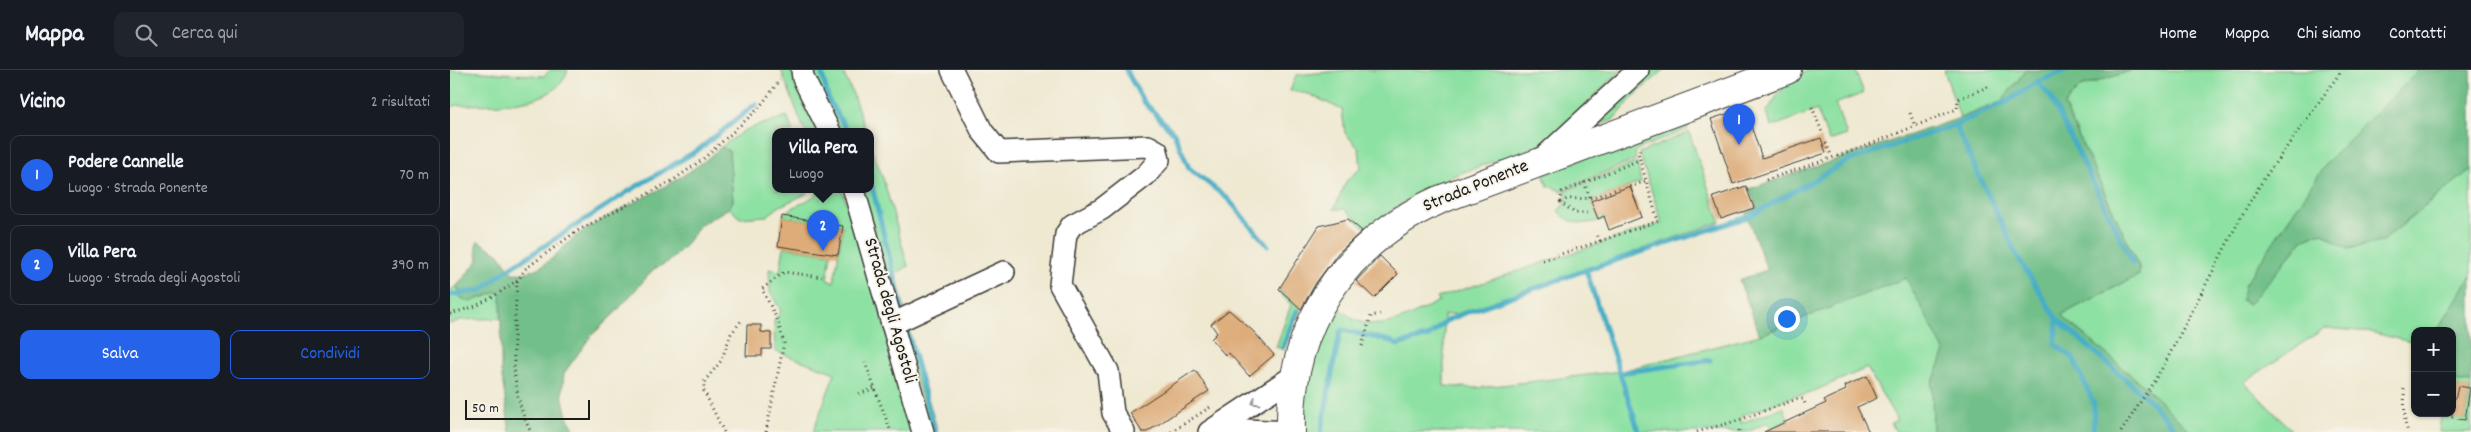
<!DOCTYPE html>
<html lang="it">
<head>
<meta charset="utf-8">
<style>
  :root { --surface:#171b24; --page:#20242c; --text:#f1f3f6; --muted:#9ea1a6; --line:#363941; --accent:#2563eb }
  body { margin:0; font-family:Dekko,sans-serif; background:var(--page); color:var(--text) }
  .controls { position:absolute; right:15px; bottom:15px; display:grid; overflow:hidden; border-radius:10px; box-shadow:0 1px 4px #0004 }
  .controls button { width:45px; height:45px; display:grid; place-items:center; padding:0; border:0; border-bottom:1px solid var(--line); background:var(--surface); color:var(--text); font:25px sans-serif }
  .scale { position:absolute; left:15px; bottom:12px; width:125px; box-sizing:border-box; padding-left:5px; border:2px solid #1c1c1c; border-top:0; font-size:14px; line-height:18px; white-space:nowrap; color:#1c1c1c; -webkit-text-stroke:4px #f7f3e8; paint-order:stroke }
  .you { position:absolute; left:1336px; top:248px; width:18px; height:18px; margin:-12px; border:4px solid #fff; border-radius:50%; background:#1a73e8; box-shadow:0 0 0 8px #1a73e833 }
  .badge { display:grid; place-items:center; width:32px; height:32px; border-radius:50%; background:var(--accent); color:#fff; font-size:16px; font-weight:700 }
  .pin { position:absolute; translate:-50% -41px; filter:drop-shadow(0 1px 2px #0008) }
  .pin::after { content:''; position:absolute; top:26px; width:18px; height:15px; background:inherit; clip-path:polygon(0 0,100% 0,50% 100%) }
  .popup { position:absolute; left:322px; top:58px; width:102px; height:65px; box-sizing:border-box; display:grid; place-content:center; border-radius:10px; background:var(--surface); filter:drop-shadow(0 1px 4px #0005); font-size:16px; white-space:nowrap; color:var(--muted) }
  .popup b { font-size:19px; color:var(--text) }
  .popup::after { content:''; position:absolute; left:50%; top:100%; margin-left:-10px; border:10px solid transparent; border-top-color:var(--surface) }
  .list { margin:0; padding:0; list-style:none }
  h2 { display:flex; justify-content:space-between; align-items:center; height:65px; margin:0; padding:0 20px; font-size:21px }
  h2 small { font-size:16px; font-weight:400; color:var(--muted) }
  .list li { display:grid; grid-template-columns:32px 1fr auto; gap:15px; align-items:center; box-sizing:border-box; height:80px; margin:0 10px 10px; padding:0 10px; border:1px solid var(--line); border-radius:10px }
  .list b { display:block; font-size:19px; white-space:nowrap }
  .list p { margin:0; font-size:16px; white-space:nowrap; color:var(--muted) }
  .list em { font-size:16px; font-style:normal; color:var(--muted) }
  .actions { display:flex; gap:10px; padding:15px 20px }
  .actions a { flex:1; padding:11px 0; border:1px solid var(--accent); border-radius:10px; text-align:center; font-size:18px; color:var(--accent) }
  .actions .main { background:var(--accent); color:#fff }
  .icon { flex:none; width:28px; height:28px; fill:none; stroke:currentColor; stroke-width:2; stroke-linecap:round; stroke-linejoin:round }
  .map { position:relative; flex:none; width:2021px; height:362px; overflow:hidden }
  header { display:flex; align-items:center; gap:30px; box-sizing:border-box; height:70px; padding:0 25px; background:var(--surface); border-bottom:1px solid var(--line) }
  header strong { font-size:24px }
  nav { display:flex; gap:28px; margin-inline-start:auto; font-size:18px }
  .search { width:350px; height:45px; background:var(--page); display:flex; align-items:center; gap:12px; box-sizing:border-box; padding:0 18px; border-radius:10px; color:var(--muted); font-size:19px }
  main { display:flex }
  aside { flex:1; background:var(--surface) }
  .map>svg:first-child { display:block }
  .green { fill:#8de1a3; stroke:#547e60 }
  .forest { fill:#72bf89; stroke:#476e52 }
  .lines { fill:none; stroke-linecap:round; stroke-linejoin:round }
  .stream { stroke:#47aec6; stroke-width:5 }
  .building { fill:#ddac79 }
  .minor-casing { stroke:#3c3b37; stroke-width:24 }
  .major-casing { stroke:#3c3b37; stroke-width:30 }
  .path { stroke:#3c3b37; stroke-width:3; stroke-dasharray:1 4; stroke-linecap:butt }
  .minor { stroke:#fff; stroke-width:21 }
  .major { stroke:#fff; stroke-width:28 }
  .oneway { stroke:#999 }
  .labels { text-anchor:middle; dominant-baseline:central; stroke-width:4; stroke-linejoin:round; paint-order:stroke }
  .street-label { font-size:19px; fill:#1c1c1c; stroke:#f7f3e8 }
</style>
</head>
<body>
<header>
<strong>Mappa</strong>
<div class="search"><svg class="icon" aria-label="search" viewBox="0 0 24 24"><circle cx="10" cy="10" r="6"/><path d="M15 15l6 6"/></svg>Cerca qui</div>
<nav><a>Home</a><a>Mappa</a><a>Chi siamo</a><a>Contatti</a></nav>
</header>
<main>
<aside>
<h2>Vicino<small>2 risultati</small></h2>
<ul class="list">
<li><span class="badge">1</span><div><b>Podere Cannelle</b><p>Luogo · Strada Ponente</p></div><em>70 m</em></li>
<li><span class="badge">2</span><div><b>Villa Pera</b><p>Luogo · Strada degli Agostoli</p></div><em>390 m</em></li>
</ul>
<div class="actions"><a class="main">Salva</a><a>Condividi</a></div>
</aside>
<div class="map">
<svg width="2021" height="362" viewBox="0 0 2021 362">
  <rect width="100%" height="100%" fill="#f7f3e8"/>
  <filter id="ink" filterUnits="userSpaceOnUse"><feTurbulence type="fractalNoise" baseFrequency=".02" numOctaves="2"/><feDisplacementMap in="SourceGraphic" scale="10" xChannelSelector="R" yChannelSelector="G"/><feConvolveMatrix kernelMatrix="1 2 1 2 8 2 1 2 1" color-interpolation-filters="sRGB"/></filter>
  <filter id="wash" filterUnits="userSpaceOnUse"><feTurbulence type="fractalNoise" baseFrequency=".0096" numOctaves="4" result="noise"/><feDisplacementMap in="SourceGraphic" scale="20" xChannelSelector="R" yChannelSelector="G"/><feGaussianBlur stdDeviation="1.12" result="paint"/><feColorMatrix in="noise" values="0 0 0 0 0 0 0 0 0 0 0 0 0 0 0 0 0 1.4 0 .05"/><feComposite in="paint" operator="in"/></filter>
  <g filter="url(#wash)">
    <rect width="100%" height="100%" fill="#efe9d2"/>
    <!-- green -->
    <g class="green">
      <path d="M 0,0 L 94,6 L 100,0 L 118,0 C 107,39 40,34 8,35 L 0,37 Z"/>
      <path d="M 331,0 L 346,0 L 370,62 L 355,62 Z"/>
      <path d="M 363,0 L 392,0 L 403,24 L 416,62 L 391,62 L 365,10 Z"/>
      <path d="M 900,0 L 1172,0 L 1091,75 L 1008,104 L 969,121 L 916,159 L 895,139 L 884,139 L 897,110 L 911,98 L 909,79 L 895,63 L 892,40 L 859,24 L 840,21 L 846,5 Z"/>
      <path d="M 1200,0 L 1214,0 L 1183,27 L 1165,49 L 1147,56 L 1144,53 Z"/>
      <path d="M 1359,0 L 1405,0 L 1414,23 L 1385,34 L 1397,65 L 1379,71 L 1367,40 L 1321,57 L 1317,41 L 1340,7 Z"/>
      <path d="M 1494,0 L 1576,0 L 1551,32 L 1510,48 Z"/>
      <path d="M 1683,0 L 1969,0 L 1879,90 L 1795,214 L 1799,234 L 1853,170 L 1871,162 L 1898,179 L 1931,172 L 2021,99 L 2021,206 L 1987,261 L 1965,261 L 1965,273 L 1920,262 L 1875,258 L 1794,312 L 1843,362 L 1741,362 L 1704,325 L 1611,245 L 1689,205 L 1689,197 L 1614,35 L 1630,17 Z"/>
      <path d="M 337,46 L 343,62 L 326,62 L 326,120 L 358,120 L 356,124 L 330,136 L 317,146 L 290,148 L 279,138 L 283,131 L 279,81 L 271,77 L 295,60 Z"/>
      <path d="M 1234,47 L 1238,59 L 1188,79 L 1185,83 L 1186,89 L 1111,121 L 1098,116 L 1093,105 Z"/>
      <path d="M 1239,62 L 1270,152 L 1006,244 L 994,245 L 994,316 L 1026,318 L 1171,301 L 1310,265 L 1456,207 L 1495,282 L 1482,314 L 1483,362 L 1446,362 L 1441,353 L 1447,350 L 1417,298 L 1355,325 L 1347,325 L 1291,346 L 1291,353 L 1333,337 L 1339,350 L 1322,358 L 1318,352 L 1298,362 L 851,362 L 853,308 L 879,231 C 888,237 898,247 908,251 C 936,262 965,243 989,231 L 987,228 L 1212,153 L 1189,83 Z"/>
      <path d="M 421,77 L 433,108 L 458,196 L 446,204 L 462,272 L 488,362 L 481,362 L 413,120 L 420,120 Z"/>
      <path d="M 1187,92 L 1191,112 L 1141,131 L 1148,148 L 1154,146 L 1155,149 C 1137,155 1121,156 1108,141 L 1117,131 L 1115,121 Z"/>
      <path d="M 370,120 L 392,120 L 418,199 L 464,362 L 363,362 L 385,303 L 325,281 L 324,251 L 331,241 L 320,222 L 319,199 L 330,201 L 334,177 L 381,184 L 377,210 L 384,212 L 393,156 L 332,146 C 343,134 360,133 370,120 Z"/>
      <path d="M 7,216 L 11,228 L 33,228 L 46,222 L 51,225 L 53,248 L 11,250 L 0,254 L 0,220 Z"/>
      <path d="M 829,219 L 851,239 L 834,280 L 826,277 L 841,235 L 829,222 Z"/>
      <path d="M 2002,311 L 2021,313 L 2021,362 L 1989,362 L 1991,346 L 2015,350 L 2020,319 L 2008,316 L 2005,329 L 2002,329 Z"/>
    </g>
    <!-- forest -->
    <g class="forest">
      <path d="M 1576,0 L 1683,0 L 1630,17 L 1614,35 L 1689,197 L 1689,205 L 1611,245 L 1704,325 L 1741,362 L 1483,362 L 1482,314 L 1495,282 L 1456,208 L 1310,265 L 1289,210 L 1317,200 L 1296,143 L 1307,138 L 1299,119 L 1510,48 L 1551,32 Z"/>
      <path d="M 1969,0 L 2021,0 L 2021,99 L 1931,172 L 1898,179 L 1871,162 L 1853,170 L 1799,234 L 1791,230 L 1795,214 L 1879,90 Z"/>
      <path d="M 271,77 L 279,81 L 283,131 L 279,138 L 250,155 L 234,177 L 220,191 L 204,199 L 164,244 L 141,266 L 114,303 L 112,324 L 117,347 L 126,362 L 60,362 L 51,301 L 51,225 L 46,222 L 20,232 L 11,228 L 7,216 L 28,190 L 26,175 L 28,171 L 49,184 L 62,203 C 67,203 73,204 77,202 C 100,197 113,174 132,162 C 178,132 230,115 271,77 Z"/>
      <path d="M 2021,206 L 2021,313 L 2002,311 L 2002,261 L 1987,261 Z"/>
    </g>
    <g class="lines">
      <!-- stream -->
      <g class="stream">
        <path d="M 371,0 L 379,31 L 398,62"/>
        <path d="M 676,0 L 693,31 L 724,63 L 739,98 L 778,129 L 818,176"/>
        <path d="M 1587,12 L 1600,26 L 1683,193"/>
        <path d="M 1505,55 L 1568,188 L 1607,249 L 1698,329 L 1728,362"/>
        <path d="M 420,108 L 453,243"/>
        <path d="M 1136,200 L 1189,362"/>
        <path d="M 0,225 L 32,220 L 54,202 L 179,121 L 248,80 L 306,34"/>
        <path d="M 1607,249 L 1605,274 L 1623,288 L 1644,334 L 1643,362"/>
        <path d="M 456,255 L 485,362"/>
        <path d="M 833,277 L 847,241"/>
        <path d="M 1170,303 L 1260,290"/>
        <path d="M 871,362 L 890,262 L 893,260 L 941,271 L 947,275 L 979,266 L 996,251 L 1018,242 L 1136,200 L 1298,147 L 1398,91 L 1505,55 L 1558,31 L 1587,12 L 1617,0"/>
      </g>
    </g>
    <g id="blocks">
      <!-- building -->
      <g class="building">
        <path d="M 1295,38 L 1312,88 L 1371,68 L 1376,83 L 1283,114 L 1261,49 Z"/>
        <path d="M 1180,116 L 1192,147 L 1159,160 L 1154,146 L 1148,149 L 1141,131 Z"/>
        <path d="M 1296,116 L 1304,138 L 1271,149 L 1263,127 Z"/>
        <path d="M 332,146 L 393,156 L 388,185 L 328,176 Z"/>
        <path d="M 898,149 L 912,161 L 888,183 L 866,213 L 851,239 L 829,219 L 869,156 Z"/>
        <path d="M 930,186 L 948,204 L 924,228 L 906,211 Z"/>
        <path d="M 779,240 L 804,262 L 824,285 L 799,306 L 779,283 L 776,286 L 761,269 L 767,263 L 761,254 Z"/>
        <path d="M 297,255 L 311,255 L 311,262 L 321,263 L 321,279 L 312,279 L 312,286 L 296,286 Z"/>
        <path d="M 745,300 L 759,321 L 697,362 L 692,362 L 680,343 Z"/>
        <path d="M 1417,306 L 1427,328 L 1407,337 L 1419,362 L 1314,362 L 1376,333 L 1374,330 L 1396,320 L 1395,316 Z"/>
        <path d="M 2008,316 L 2020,318 L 2015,350 L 2002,348 L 2002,329 L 2005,329 Z"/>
      </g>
    </g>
  </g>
  <g filter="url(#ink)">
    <use href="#blocks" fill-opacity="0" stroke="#3c3b37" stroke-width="1"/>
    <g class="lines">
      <defs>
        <g id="minor">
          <path d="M 352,0 L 353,8 L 380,62"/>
          <path d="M 502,0 L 532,61 L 549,82 L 698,76 L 707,81 L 709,90 L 696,105 L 652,139 L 622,155 L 616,164 L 610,215 L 658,301 L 663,343 L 674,362"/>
          <path d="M 1092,89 L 1188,0"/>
          <path d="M 404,120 L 473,362"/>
          <path d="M 442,254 L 554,202"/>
          <path d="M 759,362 L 845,305"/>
          <path d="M 772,362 L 796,360 L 841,362"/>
        </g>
        <path id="major" d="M 841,362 C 838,256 894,173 989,130 L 1337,0"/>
      </defs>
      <!-- minor casing -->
      <use href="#minor" class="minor-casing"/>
      <!-- major casing -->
      <use href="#major" class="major-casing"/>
      <!-- path -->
      <g class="path">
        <path d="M 1362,37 L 1372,62"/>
        <path d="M 1460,43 L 1465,56"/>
        <path d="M 1376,73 L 1382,87"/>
        <path d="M 1316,110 L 1411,78 L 1507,39 L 1508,29 L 1540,16"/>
        <path d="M 1134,112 L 1140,128"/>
        <path d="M 1180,117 L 1196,111"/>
        <path d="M 1110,132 L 1112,122 L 1189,90"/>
        <path d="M 1110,132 L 1125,143 L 1137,143"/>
        <path d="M 1111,132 L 1117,129 L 1142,128 L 1169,118"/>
        <path d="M 1150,171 L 1208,151 L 1190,90 L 1188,82 L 1191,79"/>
        <path d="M 1093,190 L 1150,171 L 1147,164"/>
        <path d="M 67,211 C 65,261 56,316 81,362"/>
        <path d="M 0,244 L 26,236 L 49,223 L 69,209 L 75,199 L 127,161 L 222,111 L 252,90 L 308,39 L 330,10"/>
        <path d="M 912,276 L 921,246 L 930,244"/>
        <path d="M 415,292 L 441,362"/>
        <path d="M 1954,319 L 1955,353 L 1958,362"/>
        <path d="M 409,324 L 425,318"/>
        <path d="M 1289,360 L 1289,362"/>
        <path d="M 274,362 L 254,321 L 254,312 L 271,291 L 281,264 L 291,251"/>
        <path d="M 316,362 L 334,273 L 327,249 L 312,219 L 334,202 L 372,207"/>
        <path d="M 721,362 L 762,336"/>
        <path d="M 1247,362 L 1289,350 L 1347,329 L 1353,329 L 1356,336"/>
        <path d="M 1671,362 L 1713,297 L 1792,145 L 1813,110 L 1892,0"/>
      </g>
      <!-- minor -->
      <use href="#minor" class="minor"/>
      <!-- major -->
      <use href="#major" class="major"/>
    </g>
    <!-- one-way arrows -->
    <defs><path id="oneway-chevron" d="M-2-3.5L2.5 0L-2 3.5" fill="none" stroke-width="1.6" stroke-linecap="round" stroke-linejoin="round" transform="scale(1.25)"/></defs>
    <use class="oneway" href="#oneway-chevron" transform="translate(805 332) rotate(147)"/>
  </g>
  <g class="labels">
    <!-- street labels -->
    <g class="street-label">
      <text transform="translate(1026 117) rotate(-22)">Strada Ponente</text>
      <text transform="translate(439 241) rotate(74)">Strada degli Agostoli</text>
    </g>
  </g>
</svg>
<div class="controls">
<button>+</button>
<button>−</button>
</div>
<div class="scale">50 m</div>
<div class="you"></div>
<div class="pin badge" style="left:1289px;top:75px">1</div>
<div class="pin badge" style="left:373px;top:181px">2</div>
<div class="popup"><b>Villa Pera</b>Luogo</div>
</div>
</main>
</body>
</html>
